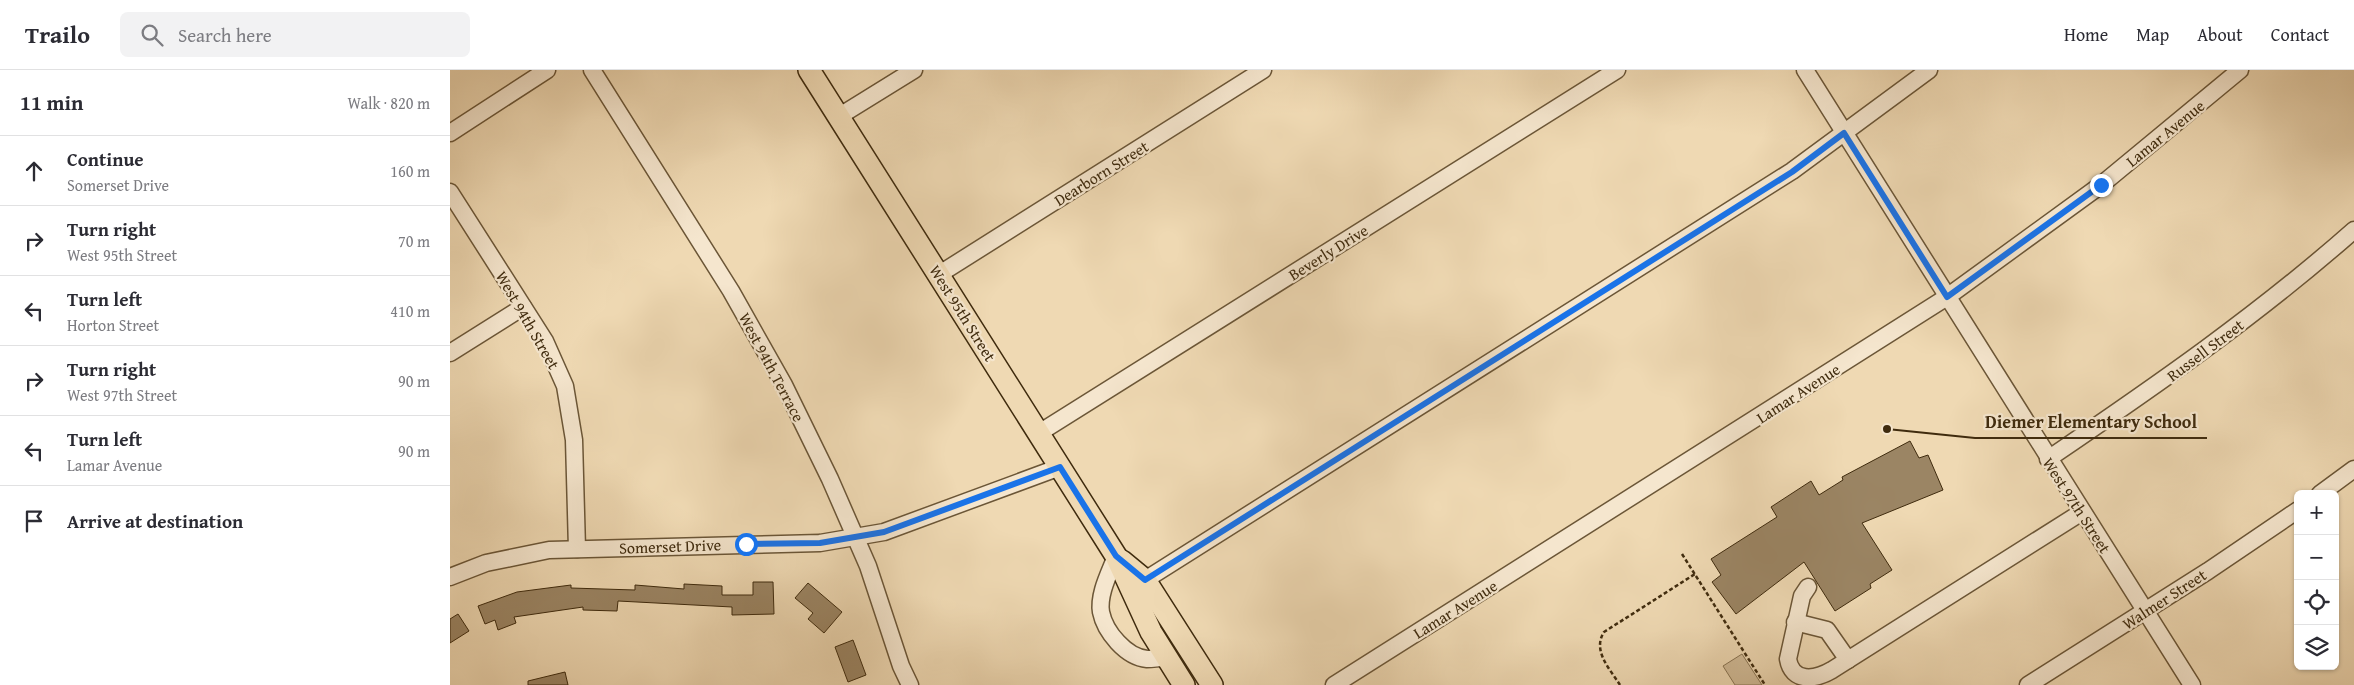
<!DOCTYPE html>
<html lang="en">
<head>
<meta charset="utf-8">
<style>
  :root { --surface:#fff; --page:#f2f2f3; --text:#2b2b33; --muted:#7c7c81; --line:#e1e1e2 }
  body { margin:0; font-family:"Gentium Book Plus",serif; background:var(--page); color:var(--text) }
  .controls { position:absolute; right:15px; bottom:15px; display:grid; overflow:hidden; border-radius:8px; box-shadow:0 1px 4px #0004 }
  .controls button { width:45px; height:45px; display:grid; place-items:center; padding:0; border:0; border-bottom:1px solid var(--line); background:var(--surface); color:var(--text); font:25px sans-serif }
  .stop { position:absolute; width:15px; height:15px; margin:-11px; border:4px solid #1a73e8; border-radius:50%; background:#fff }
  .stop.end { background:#1a73e8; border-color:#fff; box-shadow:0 1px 5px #0008 }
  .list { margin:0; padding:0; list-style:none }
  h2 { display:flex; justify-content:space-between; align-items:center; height:65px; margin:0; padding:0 20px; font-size:21px }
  h2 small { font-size:16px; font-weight:400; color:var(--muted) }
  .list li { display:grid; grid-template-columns:32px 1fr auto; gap:15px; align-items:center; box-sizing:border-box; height:70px; padding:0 20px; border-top:1px solid var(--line) }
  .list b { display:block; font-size:19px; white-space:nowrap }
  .list p { margin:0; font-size:16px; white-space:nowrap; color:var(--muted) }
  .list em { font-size:16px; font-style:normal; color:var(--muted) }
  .icon { flex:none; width:28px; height:28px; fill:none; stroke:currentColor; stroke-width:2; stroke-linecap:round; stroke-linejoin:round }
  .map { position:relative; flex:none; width:1904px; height:615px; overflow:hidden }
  header { display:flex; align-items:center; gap:30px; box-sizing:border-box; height:70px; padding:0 25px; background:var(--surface); border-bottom:1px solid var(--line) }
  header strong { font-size:24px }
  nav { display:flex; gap:28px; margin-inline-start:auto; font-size:18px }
  .search { width:350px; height:45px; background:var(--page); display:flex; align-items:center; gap:12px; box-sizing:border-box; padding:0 18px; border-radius:8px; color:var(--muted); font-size:19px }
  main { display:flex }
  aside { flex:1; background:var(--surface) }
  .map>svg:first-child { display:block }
  .green { fill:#d1bb97; stroke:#887352 }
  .building { fill:#9b8564; stroke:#3f2b0e }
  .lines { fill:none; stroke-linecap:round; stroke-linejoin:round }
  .minor-casing { stroke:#6b5637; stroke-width:19 }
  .major-casing { stroke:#3f2b0e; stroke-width:24 }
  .path { stroke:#3f2b0e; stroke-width:2.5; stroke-dasharray:4 2.5; stroke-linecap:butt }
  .minor { stroke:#f5e6ce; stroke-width:16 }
  .major { stroke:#efd9b3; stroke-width:21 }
  .route { stroke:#1a73e8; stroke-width:6 }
  .labels { text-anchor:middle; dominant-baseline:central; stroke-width:4.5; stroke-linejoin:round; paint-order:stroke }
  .street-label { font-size:16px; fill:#3f2b0e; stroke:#f5e6ce }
  .leader { fill:none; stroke:#3f2b0e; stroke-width:2 }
  .callout-dot { fill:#3f2b0e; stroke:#f5e6ce; stroke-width:2 }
  .callout-label { font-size:18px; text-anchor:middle; font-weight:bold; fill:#3f2b0e; stroke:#f5e6ce; stroke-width:4.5; stroke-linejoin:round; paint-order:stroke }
</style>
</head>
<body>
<header>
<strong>Trailo</strong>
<div class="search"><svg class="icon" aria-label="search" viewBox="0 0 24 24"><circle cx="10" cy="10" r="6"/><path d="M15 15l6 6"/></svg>Search here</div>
<nav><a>Home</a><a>Map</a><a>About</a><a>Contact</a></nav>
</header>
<main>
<aside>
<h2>11 min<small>Walk · 820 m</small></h2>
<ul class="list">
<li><svg class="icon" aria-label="ahead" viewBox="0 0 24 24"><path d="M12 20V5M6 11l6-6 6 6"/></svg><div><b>Continue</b><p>Somerset Drive</p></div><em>160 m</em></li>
<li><svg class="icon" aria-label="right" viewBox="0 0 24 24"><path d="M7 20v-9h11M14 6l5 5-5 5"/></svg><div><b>Turn right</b><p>West 95th Street</p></div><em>70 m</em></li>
<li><svg class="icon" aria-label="left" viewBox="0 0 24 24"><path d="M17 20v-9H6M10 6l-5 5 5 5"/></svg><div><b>Turn left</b><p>Horton Street</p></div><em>410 m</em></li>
<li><svg class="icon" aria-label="right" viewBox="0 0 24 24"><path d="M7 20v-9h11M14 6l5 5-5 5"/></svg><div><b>Turn right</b><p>West 97th Street</p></div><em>90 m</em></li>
<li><svg class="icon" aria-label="left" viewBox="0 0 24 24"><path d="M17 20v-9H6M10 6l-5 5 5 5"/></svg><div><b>Turn left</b><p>Lamar Avenue</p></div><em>90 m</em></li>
<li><svg class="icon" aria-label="arrive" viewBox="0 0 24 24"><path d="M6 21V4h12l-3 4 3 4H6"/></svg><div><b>Arrive at destination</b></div></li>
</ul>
</aside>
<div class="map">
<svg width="1904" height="615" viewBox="0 0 1904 615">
  <rect width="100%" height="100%" fill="#efd9b3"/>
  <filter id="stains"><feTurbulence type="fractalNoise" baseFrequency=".004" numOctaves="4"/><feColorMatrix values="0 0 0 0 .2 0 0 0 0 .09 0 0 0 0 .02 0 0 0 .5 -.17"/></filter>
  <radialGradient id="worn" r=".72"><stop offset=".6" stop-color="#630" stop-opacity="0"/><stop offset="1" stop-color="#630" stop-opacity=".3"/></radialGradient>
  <!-- green -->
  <path class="green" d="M 1292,584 L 1312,615 L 1285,615 L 1273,596 Z"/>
  <!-- building -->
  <g class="building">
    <path d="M 1460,371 L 1469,388 L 1478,385 L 1493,420 L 1412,453 L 1442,500 L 1420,514 L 1421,518 L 1385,541 L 1354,492 L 1286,544 L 1262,512 L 1271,505 L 1261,489 L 1327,447 L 1321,437 L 1361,411 L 1369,425 L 1393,410 L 1392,407 Z"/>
    <path d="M 303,512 L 323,512 L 324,544 L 282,545 L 282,537 L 168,531 L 167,541 L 133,540 L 133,537 L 64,547 L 66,553 L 48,560 L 45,550 L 35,554 L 28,536 L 67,522 L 121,515 L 121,518 L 185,520 L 185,515 L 234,519 L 234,514 L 272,516 L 272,525 L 303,525 Z"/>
    <path d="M 358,513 L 392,542 L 374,563 L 358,549 L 363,543 L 345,528 Z"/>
    <path d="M 8,544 L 19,561 L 0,573 L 0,549 Z"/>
    <path d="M 403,570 L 416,605 L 398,612 L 385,577 Z"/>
    <path d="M 115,602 L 118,615 L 78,615 L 78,611 Z"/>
  </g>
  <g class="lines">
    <defs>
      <g id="minor">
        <path d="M 142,0 L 281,221 L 334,315 L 380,409 L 418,496 L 451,596 L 460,615"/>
        <path d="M 1355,0 L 1742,615"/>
        <path d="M 388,47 L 464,0"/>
        <path d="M 0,63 L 97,0"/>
        <path d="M 0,122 L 95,271 L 115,316 L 124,370 L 127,479"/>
        <path d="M 488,205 L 813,0"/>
        <path d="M 0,283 L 73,237"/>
        <path d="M 589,363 L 1167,0"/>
        <path d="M 1598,389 C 1704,317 1808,245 1904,160"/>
        <path d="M 1870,424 L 1904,399"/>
        <path d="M 666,486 C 660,502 648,524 651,542 C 655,562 676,587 697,589 C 704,589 711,588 717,587"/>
        <path d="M 0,507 L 36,493 L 99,480 L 370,473 L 434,462 L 610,397"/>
        <path d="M 695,510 L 1342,101 L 1479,0"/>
        <path d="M 1358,517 L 1352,526 L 1338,589 C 1342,613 1365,610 1382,600 L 1632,442"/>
        <path d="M 1345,552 L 1377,560 L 1398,590"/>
        <path d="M 884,615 L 1497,227 L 1651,115 L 1790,0"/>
        <path d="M 1578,615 L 1758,501 L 1848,440"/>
      </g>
      <g id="major">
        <path d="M 359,0 L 666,486 L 701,562 L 734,615"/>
        <path d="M 672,491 L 695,510 L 762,615"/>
      </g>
    </defs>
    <!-- minor casing -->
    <use href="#minor" class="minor-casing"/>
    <!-- major casing -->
    <use href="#major" class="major-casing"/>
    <!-- path -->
    <g class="path">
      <path d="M 1232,484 L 1315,615"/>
      <path d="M 1170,615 C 1160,599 1142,581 1154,562 L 1245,504"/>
    </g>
    <!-- minor -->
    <use href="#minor" class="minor"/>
    <!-- major -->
    <use href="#major" class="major"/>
  </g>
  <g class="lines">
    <!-- route -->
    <path class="route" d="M 296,474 L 370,473 L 434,462 L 610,397 L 666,486 L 695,510 L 1342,102 L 1394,63 L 1497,227 L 1651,115"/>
  </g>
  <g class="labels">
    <!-- street labels -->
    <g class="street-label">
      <text transform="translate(1715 63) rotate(-39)">Lamar Avenue</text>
      <text transform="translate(651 103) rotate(-32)">Dearborn Street</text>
      <text transform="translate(878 182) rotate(-32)">Beverly Drive</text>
      <text transform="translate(513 243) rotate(58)">West 95th Street</text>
      <text transform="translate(78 250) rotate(60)">West 94th Street</text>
      <text transform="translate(1755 280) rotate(-37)">Russell Street</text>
      <text transform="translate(322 297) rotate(62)">West 94th Terrace</text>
      <text transform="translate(1348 323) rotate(-33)">Lamar Avenue</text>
      <text transform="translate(1627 435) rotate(57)">West 97th Street</text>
      <text transform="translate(220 476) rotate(-2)">Somerset Drive</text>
      <text transform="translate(1714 529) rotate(-33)">Walmer Street</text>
      <text transform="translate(1005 539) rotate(-32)">Lamar Avenue</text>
    </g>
  </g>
  <!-- callouts -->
  <path class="leader" d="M1437 359L1525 368H1757"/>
  <circle class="callout-dot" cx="1437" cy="359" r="5"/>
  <g class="callout-label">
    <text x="1641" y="358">Diemer Elementary School</text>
  </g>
  <rect width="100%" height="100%" filter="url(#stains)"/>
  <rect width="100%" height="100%" fill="url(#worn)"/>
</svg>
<div class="controls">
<button>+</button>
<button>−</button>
<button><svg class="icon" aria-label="locate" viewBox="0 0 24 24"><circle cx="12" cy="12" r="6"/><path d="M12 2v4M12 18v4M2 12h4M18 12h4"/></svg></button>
<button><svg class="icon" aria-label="layers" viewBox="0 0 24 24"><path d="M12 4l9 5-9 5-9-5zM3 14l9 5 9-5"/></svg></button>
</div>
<div class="stop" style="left:296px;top:474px"></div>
<div class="stop end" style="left:1651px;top:115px"></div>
</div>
</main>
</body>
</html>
